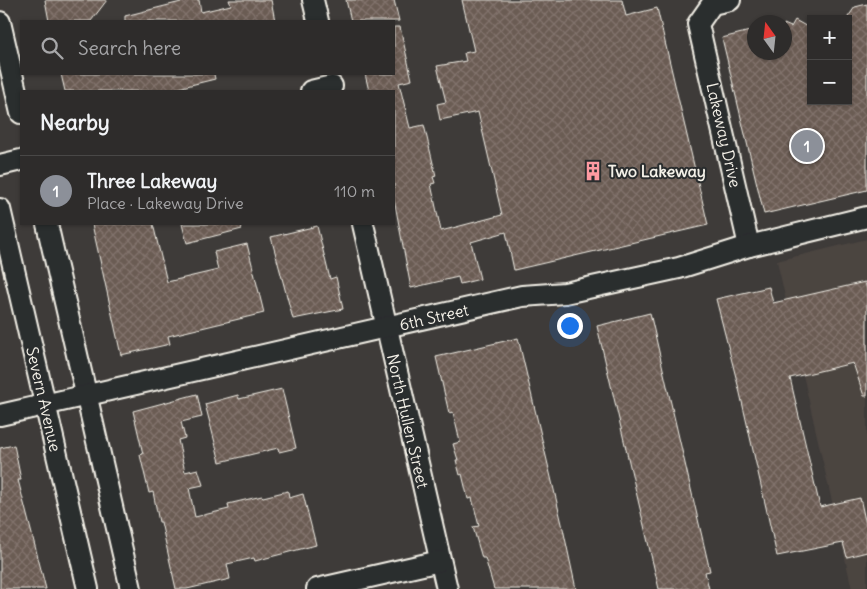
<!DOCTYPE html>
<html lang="en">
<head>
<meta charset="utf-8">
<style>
  :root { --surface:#2e2c2b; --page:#363433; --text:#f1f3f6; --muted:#a7a7a9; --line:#494847; --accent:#8c9099 }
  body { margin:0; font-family:Delius,sans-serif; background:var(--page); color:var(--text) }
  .controls { position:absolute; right:15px; top:15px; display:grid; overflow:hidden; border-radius:0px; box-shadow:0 1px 4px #0004 }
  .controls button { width:45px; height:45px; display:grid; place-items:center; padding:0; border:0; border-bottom:1px solid var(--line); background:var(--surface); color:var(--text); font:25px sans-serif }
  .compass { position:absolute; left:747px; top:15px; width:45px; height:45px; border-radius:50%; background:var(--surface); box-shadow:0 1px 4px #0004; rotate:345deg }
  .you { position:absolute; left:569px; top:325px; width:18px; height:18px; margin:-12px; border:4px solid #fff; border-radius:50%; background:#1a73e8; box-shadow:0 0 0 8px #1a73e833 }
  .badge { display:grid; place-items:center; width:32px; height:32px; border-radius:50%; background:var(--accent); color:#fff; font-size:16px; font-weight:700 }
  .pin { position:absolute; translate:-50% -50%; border:2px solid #fff; box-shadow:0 1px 5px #0006 }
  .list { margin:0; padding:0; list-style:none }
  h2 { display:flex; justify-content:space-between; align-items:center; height:65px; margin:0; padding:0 20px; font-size:21px }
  h2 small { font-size:16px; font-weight:400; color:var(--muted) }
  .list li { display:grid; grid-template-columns:32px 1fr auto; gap:15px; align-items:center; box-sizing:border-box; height:70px; padding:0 20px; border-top:1px solid var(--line) }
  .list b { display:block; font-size:19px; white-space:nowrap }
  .list p { margin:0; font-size:16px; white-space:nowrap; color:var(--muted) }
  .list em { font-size:16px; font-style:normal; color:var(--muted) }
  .icon { flex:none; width:28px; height:28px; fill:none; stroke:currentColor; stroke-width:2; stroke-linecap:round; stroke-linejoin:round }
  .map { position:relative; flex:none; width:867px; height:589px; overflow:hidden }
  .search { position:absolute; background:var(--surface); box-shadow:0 1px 4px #0004; left:20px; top:20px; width:375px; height:55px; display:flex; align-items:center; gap:12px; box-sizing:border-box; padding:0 18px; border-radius:0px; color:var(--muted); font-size:19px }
  .panel { position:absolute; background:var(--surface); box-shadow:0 1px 4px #0004; left:20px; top:90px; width:375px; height:135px; border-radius:0px }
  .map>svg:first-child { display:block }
  .built { fill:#4c4541 }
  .building { fill:url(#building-cross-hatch); stroke:#f4f1e8 }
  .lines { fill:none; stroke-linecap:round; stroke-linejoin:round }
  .minor-casing { stroke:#f4f1e8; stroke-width:24 }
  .minor { stroke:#2a2d2e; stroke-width:20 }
  .labels { text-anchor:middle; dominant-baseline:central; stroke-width:4; stroke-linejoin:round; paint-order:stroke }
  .street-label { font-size:16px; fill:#f4f1e8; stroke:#2a2d2e }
  .poi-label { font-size:16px; font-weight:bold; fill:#f4f1e8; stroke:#2a2d2e; text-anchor:start }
</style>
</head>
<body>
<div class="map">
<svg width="867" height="589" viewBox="0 0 867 589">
  <defs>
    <pattern id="building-cross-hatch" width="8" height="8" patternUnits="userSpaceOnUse" patternTransform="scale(1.25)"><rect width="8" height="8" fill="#6b5b53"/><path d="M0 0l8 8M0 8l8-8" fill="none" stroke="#81736c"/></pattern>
  </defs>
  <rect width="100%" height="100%" fill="#3e3b39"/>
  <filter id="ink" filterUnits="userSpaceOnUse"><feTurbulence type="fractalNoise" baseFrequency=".02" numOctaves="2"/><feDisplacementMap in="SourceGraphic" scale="10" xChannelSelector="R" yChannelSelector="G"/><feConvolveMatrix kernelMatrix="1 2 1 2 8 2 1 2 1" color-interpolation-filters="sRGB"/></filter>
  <g filter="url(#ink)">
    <!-- built -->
    <path class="built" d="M 867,239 L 867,589 L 852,589 L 777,261 Z"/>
    <!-- building -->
    <g class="building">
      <path d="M 45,0 L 107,0 L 91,21 L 49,21 Z"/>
      <path d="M 189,0 L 199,0 L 201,12 L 231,5 L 229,0 L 271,0 L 275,21 L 125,21 L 125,16 Z"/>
      <path d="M 346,0 L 394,0 L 399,21 L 351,21 Z"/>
      <path d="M 462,0 L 622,0 L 626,16 L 657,8 L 708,225 L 514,270 L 506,232 L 471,242 L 480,279 L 460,284 L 458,277 L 411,288 L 394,199 L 394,91 L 369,91 L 365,74 L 394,74 L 394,27 L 400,27 L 412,80 L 399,83 L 410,128 L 424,125 L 436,176 L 433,177 L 435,183 L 431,184 L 441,231 L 502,215 L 478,112 L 440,120 L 437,104 L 446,102 L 437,66 L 466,61 L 464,53 L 474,51 Z"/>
      <path d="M 867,4 L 867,190 L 764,214 L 722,38 L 754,30 L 754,52 L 784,52 L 784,24 L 791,27 L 795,20 L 811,29 L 811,101 L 848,101 L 848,17 L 855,7 Z"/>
      <path d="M 61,74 L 214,74 L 215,79 L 166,91 L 65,91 Z"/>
      <path d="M 92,224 L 153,224 L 167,282 L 218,270 L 214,252 L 247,244 L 264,313 L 168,336 L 170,344 L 121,355 Z"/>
      <path d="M 182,224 L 241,224 L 242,229 L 187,243 Z"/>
      <path d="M 317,226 L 330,279 L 336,277 L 343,309 L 293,319 L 271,237 Z"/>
      <path d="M 865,282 L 867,290 L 867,396 L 864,396 L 853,363 L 790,378 L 820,507 L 860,498 L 867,529 L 867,552 L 847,557 L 843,543 L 777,556 L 740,393 L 716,299 L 769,287 L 773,303 Z"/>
      <path d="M 650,313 L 710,571 L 705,572 L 709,589 L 659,589 L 597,326 Z"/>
      <path d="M 518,338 L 562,524 L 576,589 L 494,589 L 485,558 L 482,558 L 473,527 L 479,526 L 472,498 L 468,499 L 462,474 L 460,475 L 456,460 L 458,460 L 453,444 L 460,442 L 453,412 L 449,413 L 436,357 Z"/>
      <path d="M 282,389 L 296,448 L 279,452 L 278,448 L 220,462 L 205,404 L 238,395 L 239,399 Z"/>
      <path d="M 197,394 L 202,417 L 181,422 L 185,438 L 178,440 L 185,472 L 198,469 L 203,485 L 189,488 L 195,517 L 229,509 L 228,504 L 262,496 L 263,497 L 288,491 L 289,498 L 303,494 L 316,545 L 255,561 L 254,558 L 227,564 L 230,579 L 187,589 L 176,589 L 161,522 L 159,522 L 153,492 L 149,493 L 140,455 L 143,454 L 133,411 Z"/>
      <path d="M 14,445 L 21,480 L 18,480 L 46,589 L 0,589 L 0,448 Z"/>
    </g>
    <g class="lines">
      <defs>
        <g id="minor">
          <path d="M 313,0 L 318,21"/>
          <path d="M 730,0 L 712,4 L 698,24 L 749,246"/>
          <path d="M 0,22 L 21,113"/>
          <path d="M 311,91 L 332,86"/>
          <path d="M 0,165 L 21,160"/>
          <path d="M 0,209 L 88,589"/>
          <path d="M 47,224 L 131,589"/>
          <path d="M 363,224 L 447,589"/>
          <path d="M 0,415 L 522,296 L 565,293 L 679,268 L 749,246 L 867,217"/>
          <path d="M 317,589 L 440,561"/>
        </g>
      </defs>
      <!-- minor casing -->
      <use href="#minor" class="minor-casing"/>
      <!-- minor -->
      <use href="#minor" class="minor"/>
    </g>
  </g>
  <!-- icons -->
  <defs>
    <symbol id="building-bare" viewBox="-9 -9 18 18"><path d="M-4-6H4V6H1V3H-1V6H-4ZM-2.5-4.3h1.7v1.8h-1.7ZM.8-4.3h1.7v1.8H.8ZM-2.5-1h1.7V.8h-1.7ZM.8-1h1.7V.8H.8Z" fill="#ff9aa2" stroke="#2a2d2e" stroke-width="2.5" paint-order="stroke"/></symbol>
  </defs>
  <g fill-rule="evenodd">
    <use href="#building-bare" x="579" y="157" width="28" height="28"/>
  </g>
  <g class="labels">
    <!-- street labels -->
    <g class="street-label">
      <text transform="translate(724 135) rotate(77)">Lakeway Drive</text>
      <text transform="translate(434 317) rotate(-13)">6th Street</text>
      <text transform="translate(44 399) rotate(77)">Severn Avenue</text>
      <text transform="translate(408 421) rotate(77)">North Hullen Street</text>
    </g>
    <!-- poi labels -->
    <g class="poi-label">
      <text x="608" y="171">Two Lakeway</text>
    </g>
  </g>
</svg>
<div class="controls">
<button>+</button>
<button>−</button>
</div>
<svg class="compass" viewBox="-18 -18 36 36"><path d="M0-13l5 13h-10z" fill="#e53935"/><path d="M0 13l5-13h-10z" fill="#a7a7a9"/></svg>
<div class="you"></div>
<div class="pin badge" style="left:807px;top:146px">1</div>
<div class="search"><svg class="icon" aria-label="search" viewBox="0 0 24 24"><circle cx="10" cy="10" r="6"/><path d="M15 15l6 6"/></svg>Search here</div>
<section class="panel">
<h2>Nearby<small></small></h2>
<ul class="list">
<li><span class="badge">1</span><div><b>Three Lakeway</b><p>Place · Lakeway Drive</p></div><em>110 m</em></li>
</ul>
</section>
</div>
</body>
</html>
